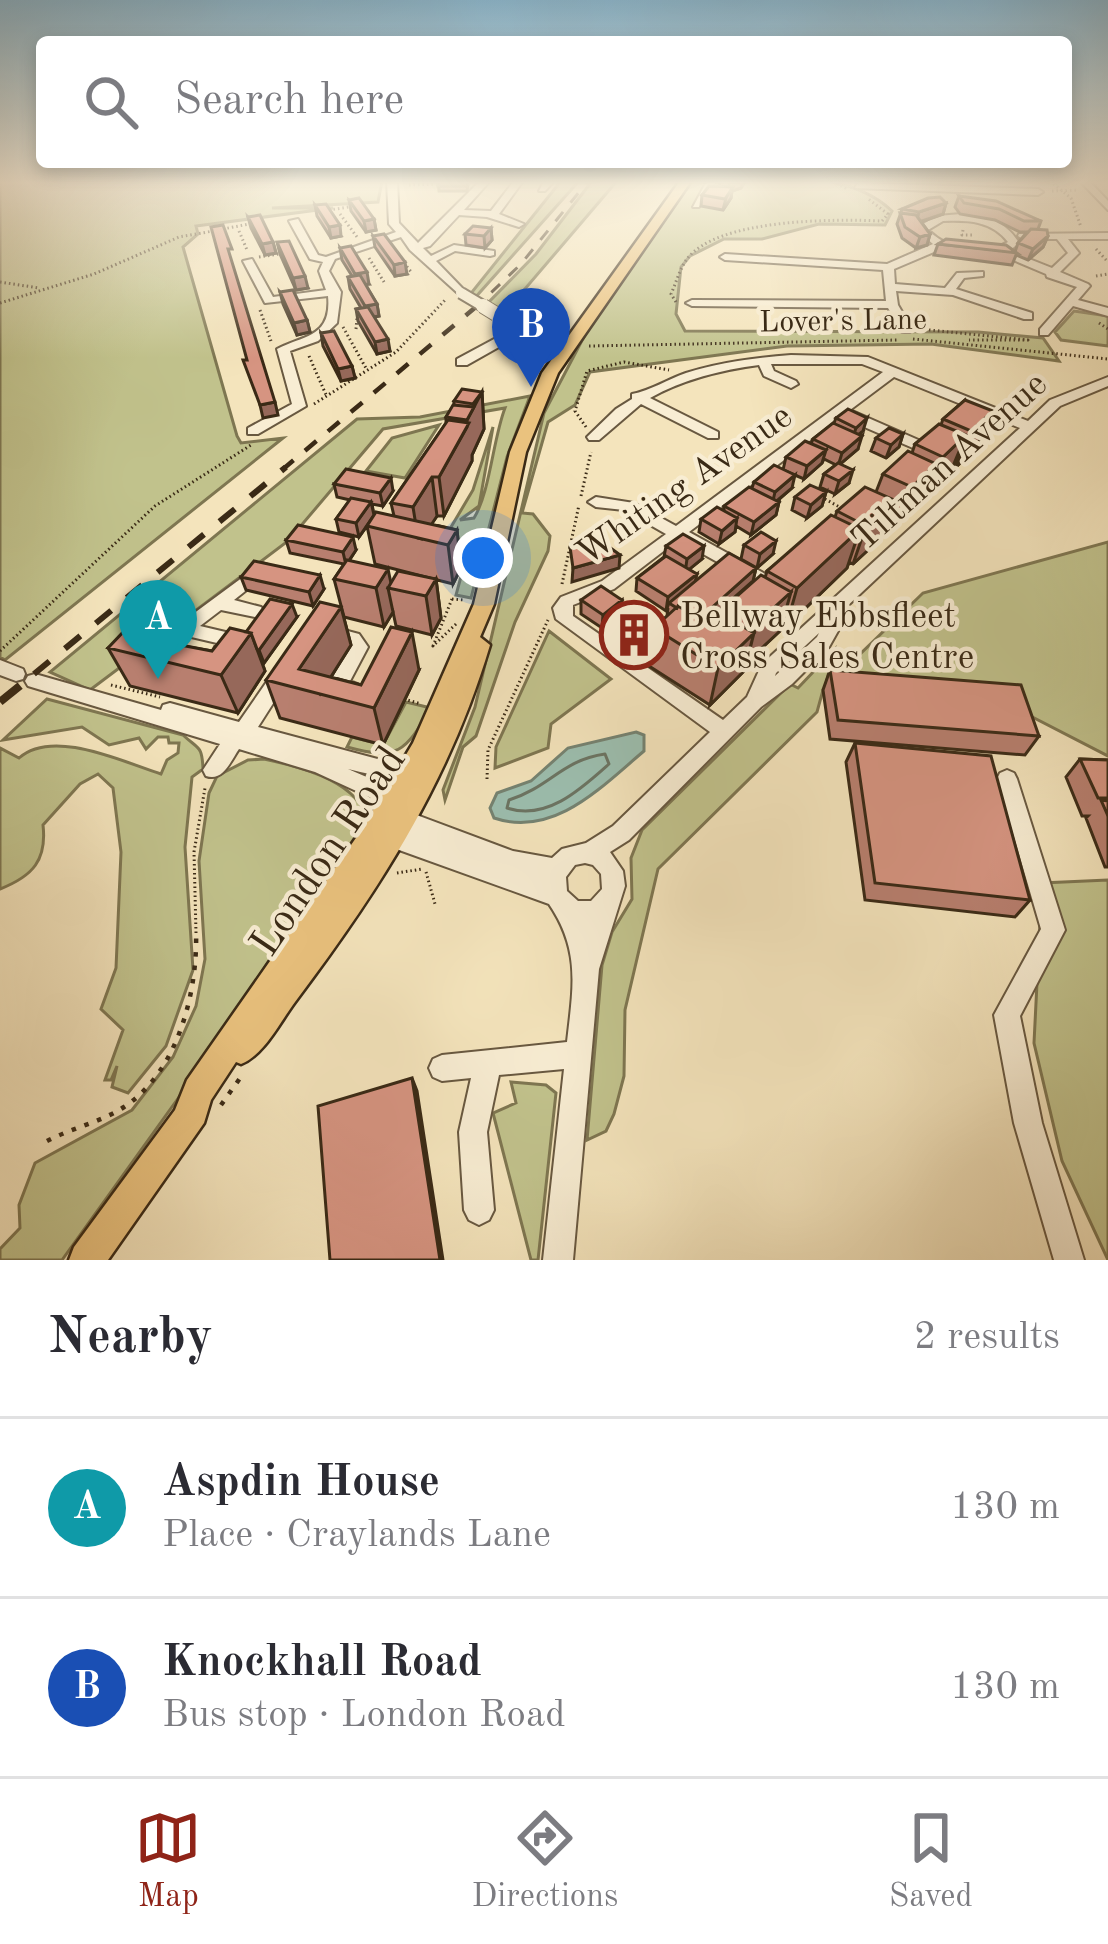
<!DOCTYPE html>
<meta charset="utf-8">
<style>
body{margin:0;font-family:"Old Standard TT",serif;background:#f2f2f3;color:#2b2b33}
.you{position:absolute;left:483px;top:558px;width:42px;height:42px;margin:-30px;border:9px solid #fff;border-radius:50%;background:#1a73e8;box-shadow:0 0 0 18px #1a73e833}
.badge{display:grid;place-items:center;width:78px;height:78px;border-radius:50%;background:#8f2418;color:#fff;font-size:39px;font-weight:700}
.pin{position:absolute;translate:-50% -99px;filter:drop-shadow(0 3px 6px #0008)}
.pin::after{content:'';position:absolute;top:63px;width:42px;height:36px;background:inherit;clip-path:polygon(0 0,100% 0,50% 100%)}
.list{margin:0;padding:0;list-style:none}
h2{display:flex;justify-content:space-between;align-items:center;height:156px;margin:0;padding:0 48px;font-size:51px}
h2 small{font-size:39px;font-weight:400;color:#7c7c81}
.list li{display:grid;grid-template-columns:78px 1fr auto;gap:36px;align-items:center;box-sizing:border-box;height:180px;padding:0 48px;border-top:3px solid #e1e1e2}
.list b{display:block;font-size:45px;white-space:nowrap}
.list p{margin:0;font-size:39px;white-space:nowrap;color:#7c7c81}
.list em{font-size:39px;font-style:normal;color:#7c7c81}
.icon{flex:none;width:66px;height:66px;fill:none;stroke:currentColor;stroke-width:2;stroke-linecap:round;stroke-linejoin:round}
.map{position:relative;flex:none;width:1108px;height:1260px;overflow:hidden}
.search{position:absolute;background:#fff;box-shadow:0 6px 18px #0003;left:36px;right:36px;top:36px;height:132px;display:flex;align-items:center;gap:30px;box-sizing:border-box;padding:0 42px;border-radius:12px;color:#7c7c81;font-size:45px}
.sheet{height:516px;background:#fff}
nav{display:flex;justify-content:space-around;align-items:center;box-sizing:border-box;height:168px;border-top:3px solid #e1e1e2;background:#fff;font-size:33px;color:#7c7c81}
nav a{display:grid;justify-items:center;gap:6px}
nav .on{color:#8f2418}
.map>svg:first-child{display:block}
.green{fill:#c1c28c;stroke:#7e7651;stroke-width:3}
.water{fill:#9cbfb0;stroke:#758372;stroke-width:3}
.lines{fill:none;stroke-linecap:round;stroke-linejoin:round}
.shore{stroke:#6b7463;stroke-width:3}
.minor-casing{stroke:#685840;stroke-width:4}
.major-casing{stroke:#3a2a16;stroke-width:5}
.path-far1{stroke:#3a2a16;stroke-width:3;stroke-dasharray:1.5 3;stroke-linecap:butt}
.path{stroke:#3a2a16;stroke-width:4.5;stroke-dasharray:4.5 9;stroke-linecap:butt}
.minor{fill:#f8edd3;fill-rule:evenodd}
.major{fill:#eac27e;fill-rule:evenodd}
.rail-far3{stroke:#3a2a16;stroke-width:3;stroke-dasharray:12 12;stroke-linecap:butt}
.rail-far2{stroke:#3a2a16;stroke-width:4.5;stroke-dasharray:15 15;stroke-linecap:butt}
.rail-far1{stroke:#3a2a16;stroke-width:6;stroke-dasharray:20 20;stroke-linecap:butt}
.rail{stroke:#3a2a16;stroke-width:8;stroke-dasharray:26 26;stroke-linecap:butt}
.minor-bridge-far1-casing{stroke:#685840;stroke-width:14;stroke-linecap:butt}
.minor-bridge-casing{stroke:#685840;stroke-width:16;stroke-linecap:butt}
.minor-bridge-far1{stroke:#f8edd3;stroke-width:10}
.minor-bridge{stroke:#f8edd3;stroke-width:14}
.wall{fill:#b87f6f;stroke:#3a2a16;stroke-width:3}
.shaded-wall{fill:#96685a;stroke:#3a2a16;stroke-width:3}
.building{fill:#d69481;stroke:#3a2a16;stroke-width:3}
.labels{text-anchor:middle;stroke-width:9;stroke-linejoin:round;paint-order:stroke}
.far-street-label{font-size:30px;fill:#3a2a16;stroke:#f8edd3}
.street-label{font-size:36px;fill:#3a2a16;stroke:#f8edd3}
.poi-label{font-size:36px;fill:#3a2a16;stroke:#f8edd3;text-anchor:start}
.near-street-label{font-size:42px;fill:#3a2a16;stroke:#f8edd3}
</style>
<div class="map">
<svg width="1108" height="1260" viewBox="0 0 1108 1260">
<rect width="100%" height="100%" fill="#f4e4bc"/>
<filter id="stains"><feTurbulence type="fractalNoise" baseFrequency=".00167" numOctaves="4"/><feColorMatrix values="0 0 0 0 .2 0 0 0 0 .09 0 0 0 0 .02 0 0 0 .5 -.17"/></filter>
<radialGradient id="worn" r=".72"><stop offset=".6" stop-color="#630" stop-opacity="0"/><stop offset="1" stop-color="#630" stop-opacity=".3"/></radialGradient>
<path class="green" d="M0,181H382L378,202L272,208H333L196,226L198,234L183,247L237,436L241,443L283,438L5,660L0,657Z
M561,181H579L473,300L468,297Z
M592,181H617L501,317L484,307L536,254Z
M692,181C755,181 844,164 892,211L885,225L819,224L762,239H724L690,256L681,267L676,314L685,331L978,332L1043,338L1059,361L931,344L787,346L590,372L575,405L548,422L522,513L533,514L550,536L548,551L515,622L476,736L463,747L445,800L443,790L475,707L544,413L588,329Z
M1074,311L1108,316V346L1061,340L1055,332Z
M530,396L507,457L471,598L456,595L466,558L438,549L473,490L493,427L479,506L460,520L474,518C490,492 493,439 505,408L383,429L288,541L90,690L50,672L357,419L420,417Z
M439,425L405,478L366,471L392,438Z
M1108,542V756L1009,705L823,690L817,712L658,869L625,1010L624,1076L614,1114L606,1131L587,1140L602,965L612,932L632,899L631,858L642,830L790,684L798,688L834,650L825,688L923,593Z
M549,631L611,679L551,724L548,748L495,768L496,747Z
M47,699L183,735C199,750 202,745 203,769L192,777L185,847L193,970L166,1046L128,1093L112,1087L117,1066L111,1080H105L123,1030L101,1009L116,968L121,852L113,788L98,774L80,784L43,825C47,860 33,876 0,889V748L19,758C53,728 123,762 161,774L167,760L178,753L179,743H169L168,737H158L146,749L139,738L109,745L82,727L3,740Z
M406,702L431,708C405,752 398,761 347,747L352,737L383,745Z
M264,759C297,766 351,779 365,813L354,841L312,894L197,1072L62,1260H0V1249L20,1228L19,1205L35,1163L132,1110L173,1057L196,1006L205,959L199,861L209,793L217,776L248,760Z
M1108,880V1260L1062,1161L1034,1043L1042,883Z
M511,1082L546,1085L556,1093L538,1260H531L493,1113L516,1103Z"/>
<path class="water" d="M636,732L644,735V751C601,787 554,838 494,818L490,808L497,793L531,781L568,748Z"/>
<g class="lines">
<path class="shore" d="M605,754L609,764C581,789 547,821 507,808L509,800C550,787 562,760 605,754Z"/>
<g class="minor-casing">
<path id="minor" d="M387,181H397L399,223L418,243L480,181H490L464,210L491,211L514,181H523L499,214L524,224L519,227L487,217L459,215L430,246L423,248L431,256L454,245L494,251V255L490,256L455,251L436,261L465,291L467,293L461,296L410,250L401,237L335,259L329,271L341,292L337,323L318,341L290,351L306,406L258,434H248V428L292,404L277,349C304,335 332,337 328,296L265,303L243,261L252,259L273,297L326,290L319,271L323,262L310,259L289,221L298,219L318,255L326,257L396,232L389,224Z
M544,181H554L545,191H539Z
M707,181H716L699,207H693Z
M1080,181H1089L1108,201V210Z
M858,183L1038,189L1043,192L1038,195L855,188Z
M961,214C986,216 1006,221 1019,243L1009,251L1052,268L1068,253L1057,239H1023L1018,236L1019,234L1108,233V239H1068L1079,253L1060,272L1088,284L1090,286L1078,300L1108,308V316L1073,306L1048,335H1040V329L1077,287L1047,277L1046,274L999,254L966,256L941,249L894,269L895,284L945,288L957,273L983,272V276L964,278L956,289L1032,313V319H1024L953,295L896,291L898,305L912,329L910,332H902L888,308L692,306L686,303L692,300L886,301L883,270L725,260L720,257L725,254L887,264L933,244L918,231V227L937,216ZM943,221C969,220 992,221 1008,242C981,257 950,251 928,230Z
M496,310L543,336L572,346L566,350L535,342L522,334L467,365H457V359L513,329L492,317V311Z
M791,355L868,357L1028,421L1050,400L1108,377V386L1060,406L843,610L847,615L829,647L792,684L761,707L629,840L610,852L623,871L625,886L599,969L573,1260H543L564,1069L499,1075L487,1132L494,1210L489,1220L479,1225L469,1220L464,1210L459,1132L471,1078L442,1081L433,1077L429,1068L433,1059L442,1055L567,1042C573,988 581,951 549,904L377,842L374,835L381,827L383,817L406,811L513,851L552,858L562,849L586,843L613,826L710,732L556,619L553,608L561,597L602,581L666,534L624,510L596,507L588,502L596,497L634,503L676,526L883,372L862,364H771L774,371L796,381L798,384L791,388L764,376L759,365C721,370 684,379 650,398L718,432V438H708L641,404L599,440H589L587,437L616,409L632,399V394C650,391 668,379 686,373C721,362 755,358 791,355ZM894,377L1020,428L762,664L747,697L723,720L573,616V605L614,589L678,540L755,583H767L769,579L767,575L689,532L841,417L913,448H923V442L850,410ZM819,633L817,637L775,676L776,673ZM585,863L593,865L601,874L602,889L591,901H578L567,891L566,877L575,865Z
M262,563L268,565L270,569L268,573L234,600L261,607L264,611L261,615L255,617L221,610L200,626L234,634L237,639L228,658H214L212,653L217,643L187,636L167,652H155L152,647L155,642Z
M325,625L359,634L368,647L350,681L360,685L363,690L360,695C350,699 335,694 329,684L349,648L347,644L319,637L316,632L319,627Z
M0,660L23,669L25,674L23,679L16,681L0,675Z
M284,665L291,667L293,672L258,727L385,761L410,759L417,762L420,768L417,774C392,781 373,775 348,769L399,791L402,798L399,805L391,807L315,772L239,749C230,762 223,782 206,776L203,770L220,744L28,686L25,681L28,676L35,674L161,710L163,705L170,703L239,722L277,667Z
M1007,770L1014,773L1017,779L1065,930L1020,1016L1042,1123L1084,1260H1054L1014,1123L994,1015L1041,929L997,779L1000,773Z"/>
</g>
<g class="major-casing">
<path id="major" d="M680,181H691L558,373L526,452L494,604L480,637L490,645C449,782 380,889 295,1002C280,1022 264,1055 241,1064L236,1062L211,1100L204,1123L108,1260H69L74,1247L175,1110L187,1080L358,835L413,743L474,604L510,452L542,373Z"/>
</g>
<path class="path-far1" d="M833,181L847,189
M1050,181L1071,198L1081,227
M409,185L442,184
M1052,191L1078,190
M329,210L349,207
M340,214L357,237
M223,229L249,224
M963,230L962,235H973
M239,231L247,250
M1096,249L1108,262
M259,257L279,254
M369,258L384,282
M404,263L412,273
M1096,276L1108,274
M0,282L39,288
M676,302L671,294C676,283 680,268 687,259C718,218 835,219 882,221L888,214L867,198
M0,303L94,274L179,237L213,231
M260,310L271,341
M1099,323L1108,329
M343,327L367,370
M356,329L357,318
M920,329L1028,340H969
M913,339L1108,359
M589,346L897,340
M309,356L327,397
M314,404L396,352L446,299
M586,427L575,411L587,371L624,362L669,370
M581,496L591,452
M825,499L843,509
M562,584L579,505
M452,599L433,646L456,624
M452,599L464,600
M0,651L155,506L251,445
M111,685L160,697
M404,699L421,704
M487,779L488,750L548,620
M426,872L435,904
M397,873L422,869
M196,933L194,852L205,788"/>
<path class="path" d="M221,1105L243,1074
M47,1141C72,1128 101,1122 124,1107C179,1071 198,990 196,930"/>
<use href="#minor" class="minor"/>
<use href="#major" class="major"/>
<path class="rail-far3" d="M474,309L521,264L588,181"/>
<path class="rail-far2" d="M282,470L477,306"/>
<path class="rail-far1" d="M34,674L286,467"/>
<path class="rail" d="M0,702L38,671"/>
<g class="minor-bridge-far1-casing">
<path id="minor-bridge-far1" d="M461,293L488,309"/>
</g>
<g class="minor-bridge-casing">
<path id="minor-bridge" d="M483,306L496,314"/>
</g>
<use href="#minor-bridge-far1" class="minor-bridge-far1"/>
<use href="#minor-bridge" class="minor-bridge"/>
</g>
<path class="wall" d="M438,181L468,185L467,191H439Z
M720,181H745L741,188L732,191L731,198L723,210L701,206L702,195L719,186Z
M959,196L1041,221L1038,229L1048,236L1043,247L1028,260L1016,255L1012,265L934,255L938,244L1015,252L1018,243L1027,232H1020L995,220L960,214L955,207Z
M349,200L374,219L376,230L366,232L351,211Z
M946,203L943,214L921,222L930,234L927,245L916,248L902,238L897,224L902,209Z
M315,205L341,236L331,238L317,216Z
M248,217L273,242L276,253L265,255L251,228Z
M491,228L492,240L485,248L466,245L465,234Z
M373,236L407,274L395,276L375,247Z
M277,242L308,288L296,290L280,254Z
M340,248L369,284H365L377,304L379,316L374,317L390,351L377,354L358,321L356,309L361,308L350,289L348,277L352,276L342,260Z
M280,292L307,320L310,332L297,335L283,304Z
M321,333L352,366L355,378L341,381L323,346Z
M482,392L484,429L472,455V461L444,516H437L431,524L457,530L461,568L453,584L375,564L367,526L359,537L339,532L336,519L350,500L337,497L334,484L393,491L383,506L372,504L374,515L394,516L391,503L446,423V417L454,405V401Z
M965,400L976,448L955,468L953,467L950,473L928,495L925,493L921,502L897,525L887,520L880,539L853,564L849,562L847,568L786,627L782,624L780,631L746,662L744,671L710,705L649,666L653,635L635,650L614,636L615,622L655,627L667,616L668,608L666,611L636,591L637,578L664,557L666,546L702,559L689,569L695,581L756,568L753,581L718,612L724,615L726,606L765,578L767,571L835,517L837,511L876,492L883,474L912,453L915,444L941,425L943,419Z
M836,418L863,431L859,435L858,449L840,464L849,483L835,494L820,487L824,474L836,465L824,459L822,463L804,479L783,470L786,457L811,444L813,439L834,423Z
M903,434L899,447L886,458L871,451L876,438Z
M754,482L792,488L777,501L779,502L776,515L751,535L736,526L735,532L719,544L699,532L701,519L724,511V506L752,488Z
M826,492L822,506L807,518L792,510L795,497Z
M286,540L356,550L349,561L391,584L436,579L441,618L432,635L396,626L393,612L384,627L344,617L334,579L344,564L290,553Z
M744,545L773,554L757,568L741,559Z
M241,577L324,589L313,606L246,590Z
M581,600H622L621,613L602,628L581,614Z
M341,607L351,645L331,677L361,685L419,670L383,745L280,718L266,680Z
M167,611L183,646L212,651L246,632L297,617L264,663L262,662L265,671L238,713L130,686L108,648Z
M830,670L1039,736L1025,755L830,739L823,690Z
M855,743L1030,900L1015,917L865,900L846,762Z
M1080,759L1108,760V867H1105L1086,818L1088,816H1082L1066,777Z"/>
<path class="shaded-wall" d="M745,181L741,188L732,191L731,198L723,210L730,182Z
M946,203L943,214L916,223L919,212Z
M374,219L376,230L366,232L364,221Z
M340,225L341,236L331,238L329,227Z
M491,228L492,240L485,248L484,236Z
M930,234L927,245L916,248L920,237Z
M1048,236L1043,247L1028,260L1033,249Z
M273,242L276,253L265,255L262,244Z
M405,262L407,274L395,276L394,265Z
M367,272L369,284L357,286L355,274Z
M305,276L308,288L296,290L293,278Z
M377,304L379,316L367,318L365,306Z
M307,320L310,332L297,335L294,323Z
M388,339L390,351L377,354L375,342Z
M352,366L355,378L341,381L338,369Z
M482,392L484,429L472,455V461L444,516L439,477L467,427V420Z
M275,402L278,415L263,418L260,405Z
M993,411L976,448L955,468L971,431Z
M867,418L863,431L852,440L856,428Z
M903,434L899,447L886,458L891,445Z
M966,435L950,473L928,495L943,457Z
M862,436L858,449L838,466L842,453Z
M826,450L822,463L804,479L807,466Z
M936,464L921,502L897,525L912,487Z
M853,470L849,483L835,494L839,481Z
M795,475L792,488L772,505L775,492Z
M432,477L437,516L422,539L418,538L413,507Z
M391,478L393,491L383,506L380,493Z
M826,492L822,506L807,518L811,505Z
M894,500L880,539L853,564L866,526Z
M371,502L374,515L359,537L356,523Z
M779,502L776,515L751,535L754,522Z
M737,518L735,532L719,544L722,531Z
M860,529L847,568L786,627L797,588Z
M457,530L461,568L453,584L448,545Z
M353,537L356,550L346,565L343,552Z
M776,541L773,554L757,568L760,554Z
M704,546L702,559L685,573L687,559Z
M620,555L619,568L572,582L573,568Z
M756,568L753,581L694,633L697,620Z
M388,569L392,588H388L393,612L384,627L376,588Z
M697,574L694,587L669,603L666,611L668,597Z
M320,575L324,589L313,606L309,592Z
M436,579L441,618L432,635L426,596Z
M791,592L780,631L747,662L756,624Z
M622,600L621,613L602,628L603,615Z
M292,604L297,617L264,663L259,650Z
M341,607L351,645L320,694L299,669Z
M167,611L185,650L145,635Z
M656,621L653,635L635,650L636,637Z
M412,632L419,670L383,745L374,708Z
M251,633L265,671L238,713L221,675Z
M754,633L744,671L710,705L718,668Z
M412,1078L417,1091L443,1260H440Z"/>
<path class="building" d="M438,181H468L467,186H438Z
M709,186L733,187L725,199L702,195Z
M959,196L996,201L1041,221H1024L999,209L964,203Z
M940,197L946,203L919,212L902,209L928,198Z
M359,198L374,219L364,221L349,200Z
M326,204L340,225L329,227L315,205Z
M900,213L916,215L930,234L920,237L905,227Z
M260,215L273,242L262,244L248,217Z
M223,225L232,249H228L275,402L260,405L243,360H247L211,227Z
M473,226L491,228L484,236L465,234Z
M1031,229L1047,230L1048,236L1033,249L1018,243Z
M384,234L405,262L394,265L373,236Z
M946,239L1006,245L1017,253L938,244Z
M289,241L305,276L293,278L277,242Z
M351,246L367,272L355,274L340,248Z
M360,275L377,304L365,306L348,277Z
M293,290L307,320L294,323L280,292Z
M368,307L388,339L375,342L356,309Z
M334,331L352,366L338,369L321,333Z
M462,389L482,392L473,404L454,401Z
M965,400L993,411L971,431L943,419Z
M453,405L474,407L467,420L446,417Z
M848,409L867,418L856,428L836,418Z
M448,420L469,423L439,477H432L413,507L391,503Z
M833,423L862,436L842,453L813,439Z
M939,424L966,435L943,457L915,444Z
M889,428L903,434L891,445L876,438Z
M805,441L826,450L807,466L786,457Z
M908,451L936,464L912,487L883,474Z
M838,463L853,470L839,481L824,474Z
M774,465L795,475L775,492L754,482Z
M346,469L391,478L380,493L334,484Z
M810,485L826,492L811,505L795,497Z
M749,487L779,502L754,522L724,506Z
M865,487L894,500L866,526L837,511Z
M351,498L371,502L356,523L336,519Z
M717,507L737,518L722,531L701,519Z
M376,512L457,530L448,545L367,526Z
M831,515L860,529L797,588L767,571Z
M298,525L353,537L343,552L286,540Z
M761,532L776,541L760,554L744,545Z
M683,534L704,546L687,559L666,546Z
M601,541L620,555L573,568L570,547Z
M729,553L756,568L699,619L678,606L677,608L669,603Z
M666,556L697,574L668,597L637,578Z
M347,560L388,569L376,588L334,579Z
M254,561L320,575L309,592L241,577Z
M398,571L436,579L426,596L388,588Z
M761,575L791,592L756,624L726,606Z
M601,586L622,600L603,615L581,600Z
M270,599L292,604L259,650L257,649L251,633L246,632Z
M320,602L341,607L299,669L361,685L391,627L412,632L374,708L266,680Z
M678,606L705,622L717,612L754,633L718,668L654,628Z
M147,607L167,611L145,635L170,643L212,651L230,628L251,633L221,675L108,648Z
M634,607L656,621L636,637L615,622Z
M830,670L1021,685L1039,736L838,720Z
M855,743L991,756L1030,900L875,883Z
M1080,759L1108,760V798H1098Z
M1101,800L1108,801V816Z
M412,1078L440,1260H330L318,1106Z"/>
<linearGradient id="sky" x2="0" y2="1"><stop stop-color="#89b8d2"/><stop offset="0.51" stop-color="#faf3e1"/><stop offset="1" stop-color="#faf3e1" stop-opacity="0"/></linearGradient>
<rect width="1108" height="358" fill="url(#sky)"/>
<defs>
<g id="building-ring" transform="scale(3.45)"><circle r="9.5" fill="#f8edd3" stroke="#8f2418" stroke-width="1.5"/><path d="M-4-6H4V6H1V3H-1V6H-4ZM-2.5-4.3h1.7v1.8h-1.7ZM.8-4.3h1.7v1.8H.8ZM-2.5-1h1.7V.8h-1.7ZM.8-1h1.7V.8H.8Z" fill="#8f2418"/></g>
</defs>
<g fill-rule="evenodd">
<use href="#building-ring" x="634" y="635"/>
</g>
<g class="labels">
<g class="far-street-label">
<text transform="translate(843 320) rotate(-1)" y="10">Lover's Lane</text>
</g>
<g class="street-label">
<text transform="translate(948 460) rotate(-42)" y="13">Tiltman Avenue</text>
<text transform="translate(683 483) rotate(-35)" y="13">Whiting Avenue</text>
</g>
<g class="poi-label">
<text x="680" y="627">Bellway Ebbsfleet<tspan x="680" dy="41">Cross Sales Centre</tspan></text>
</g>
<g class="near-street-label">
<text transform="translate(326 850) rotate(-56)" y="15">London Road</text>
</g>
</g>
<rect width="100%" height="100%" filter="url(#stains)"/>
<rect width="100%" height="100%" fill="url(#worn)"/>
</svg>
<div class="you"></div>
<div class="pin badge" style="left:158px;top:679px;background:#0f9aa8">A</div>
<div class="pin badge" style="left:531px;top:387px;background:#1a4fb4">B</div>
<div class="search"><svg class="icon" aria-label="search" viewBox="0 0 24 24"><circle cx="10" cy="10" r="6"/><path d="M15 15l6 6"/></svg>Search here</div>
</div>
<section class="sheet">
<h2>Nearby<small>2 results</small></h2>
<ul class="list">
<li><span class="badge" style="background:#0f9aa8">A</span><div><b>Aspdin House</b><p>Place · Craylands Lane</p></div><em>130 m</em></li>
<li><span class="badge" style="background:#1a4fb4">B</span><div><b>Knockhall Road</b><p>Bus stop · London Road</p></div><em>130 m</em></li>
</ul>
</section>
<nav>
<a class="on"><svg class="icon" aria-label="map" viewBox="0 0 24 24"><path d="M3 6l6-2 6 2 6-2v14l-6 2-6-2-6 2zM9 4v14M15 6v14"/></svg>Map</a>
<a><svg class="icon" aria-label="directions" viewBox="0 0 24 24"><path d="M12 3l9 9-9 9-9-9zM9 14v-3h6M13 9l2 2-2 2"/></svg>Directions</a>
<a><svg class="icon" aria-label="saved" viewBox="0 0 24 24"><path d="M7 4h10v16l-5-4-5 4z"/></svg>Saved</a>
</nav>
